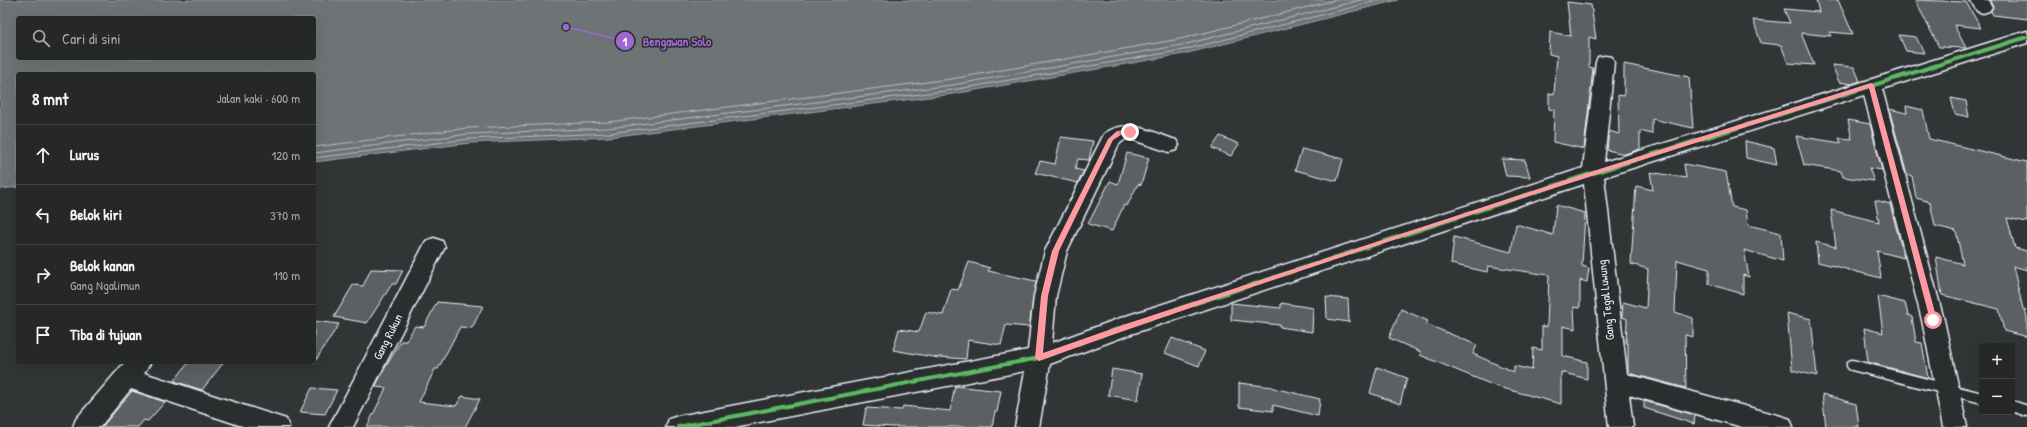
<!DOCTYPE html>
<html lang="id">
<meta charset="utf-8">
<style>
body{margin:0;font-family:"Patrick Hand",sans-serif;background:#323434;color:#f1f3f6}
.controls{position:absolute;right:12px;bottom:12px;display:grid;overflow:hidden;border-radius:4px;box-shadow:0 4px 16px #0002}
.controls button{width:36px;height:36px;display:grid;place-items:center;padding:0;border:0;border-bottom:1px solid #424445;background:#262828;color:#f1f3f6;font:20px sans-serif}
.stop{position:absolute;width:12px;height:12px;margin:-9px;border:3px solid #ff9aa2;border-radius:50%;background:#fff}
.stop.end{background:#ff9aa2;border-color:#fff;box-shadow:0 1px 4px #0008}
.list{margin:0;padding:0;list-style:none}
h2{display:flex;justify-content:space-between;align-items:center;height:52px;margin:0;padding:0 16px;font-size:17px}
h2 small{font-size:13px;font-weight:400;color:#a4a6a8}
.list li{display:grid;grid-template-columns:26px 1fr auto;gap:12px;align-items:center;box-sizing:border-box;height:60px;padding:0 16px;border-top:1px solid #424445}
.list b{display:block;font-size:15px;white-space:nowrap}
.list p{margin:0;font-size:13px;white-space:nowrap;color:#a4a6a8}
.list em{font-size:13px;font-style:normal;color:#a4a6a8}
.icon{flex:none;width:22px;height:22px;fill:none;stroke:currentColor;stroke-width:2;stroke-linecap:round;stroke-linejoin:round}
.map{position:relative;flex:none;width:2027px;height:427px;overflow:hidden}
.search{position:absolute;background:#262828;box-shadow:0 4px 16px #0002;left:16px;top:16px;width:300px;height:44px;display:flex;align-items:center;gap:10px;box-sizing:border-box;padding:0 14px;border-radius:4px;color:#a4a6a8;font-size:15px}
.panel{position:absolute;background:#262828;box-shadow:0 4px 16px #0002;left:16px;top:72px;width:300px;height:292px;border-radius:4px}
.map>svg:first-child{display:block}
.water{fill:#6e7376;stroke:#9fa5aa;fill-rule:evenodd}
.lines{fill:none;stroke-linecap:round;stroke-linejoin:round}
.shore{stroke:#b7bfc4;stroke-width:1}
.building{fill:#5c6063;stroke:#e8f1f8}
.lane-casing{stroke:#e8f1f8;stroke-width:13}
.street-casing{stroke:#e8f1f8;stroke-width:3}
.lane{stroke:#2a2d2e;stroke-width:10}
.street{fill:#2a2d2e;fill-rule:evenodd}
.cycleway-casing{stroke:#2a2d2e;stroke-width:6}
.cycleway{stroke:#5cba63;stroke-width:4}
.route{fill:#ff9aa2}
.labels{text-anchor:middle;stroke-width:3;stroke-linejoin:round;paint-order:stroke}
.street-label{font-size:12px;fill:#e8f1f8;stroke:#2a2d2e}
.leader{fill:none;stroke:#9c67d0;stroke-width:1.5}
.callout-dot{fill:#9c67d0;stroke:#2a2d2e;stroke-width:1.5}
.mark-label{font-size:12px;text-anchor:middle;font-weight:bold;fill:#fff}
.callout-label{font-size:13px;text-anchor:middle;font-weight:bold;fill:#9c67d0;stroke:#2a2d2e;stroke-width:3;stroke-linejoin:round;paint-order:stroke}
</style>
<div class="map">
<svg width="2027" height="427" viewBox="0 0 2027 427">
<rect width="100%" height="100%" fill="#323536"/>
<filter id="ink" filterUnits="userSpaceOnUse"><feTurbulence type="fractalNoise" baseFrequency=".025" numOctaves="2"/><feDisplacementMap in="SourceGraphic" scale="8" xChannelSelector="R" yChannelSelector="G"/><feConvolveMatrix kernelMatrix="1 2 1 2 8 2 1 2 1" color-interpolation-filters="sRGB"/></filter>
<g filter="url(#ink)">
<path class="water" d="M0,0H1398L1184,54L953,94L609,137L470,143L314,162V74H18V187L0,189ZM18,18H314V58H18Z"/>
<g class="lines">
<path class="shore" d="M314,147L468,128L608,122L951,79L1180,39L1336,0
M314,153L469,134L608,128L952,85L1182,45L1361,0
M314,158L469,139L609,133L952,90L1183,50L1381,0"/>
</g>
<path class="building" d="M1816,0H1838L1853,34L1829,32L1831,36L1801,33L1814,65L1788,63L1781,45L1761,43L1753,20L1790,23L1784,9L1819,12Z
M1915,0L1966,2L1981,28L1954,25L1966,48L1939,47Z
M1990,0H2027V19L1993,15L1991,11L1993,6Z
M1567,2L1591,5L1596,39L1589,37V67L1593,68L1584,149L1553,142L1554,110L1549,109V93L1554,94L1557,56L1549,54L1550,32L1571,36Z
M1899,35L1916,37L1924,53L1906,51Z
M1624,64L1689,77L1693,128L1652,119V134L1640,131V149L1625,154L1607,150L1609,131L1619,134L1618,95L1624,96Z
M1832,65L1854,67L1860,81L1852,84L1839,82Z
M1951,98L1966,101L1969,117L1955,114Z
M1906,106L1923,110L1929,139L2027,162V222L2007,218L2015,248L2027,251V270L2013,266L2023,309L2025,310L2027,317V337L2004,331L1999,309L1942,295L1936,257L1963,264L1956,231L1935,226L1930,202L1916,198L1912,176L1907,175L1889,109L1907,113Z
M1848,120L1870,124L1882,170L1869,168L1874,181L1843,177L1841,171L1804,165L1796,136L1841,143L1839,138L1852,139Z
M1220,136L1239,144L1231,156L1212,148Z
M1061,137L1093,141L1089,160L1078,159L1075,169L1084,171L1078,183L1035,173L1040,161L1055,164Z
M1745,141L1774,148L1777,165L1746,158Z
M1302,149L1343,159L1337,181L1295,170Z
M1127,153L1149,158L1141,185L1138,184L1127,206L1124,205L1112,231L1088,224L1110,181L1118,184Z
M1502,159L1525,160L1530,177L1506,176Z
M1684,164L1726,172L1732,207L1746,210L1748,225L1781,233L1783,261L1744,250L1749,277L1743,275V294L1709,284V269L1677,260L1675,312L1693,318V337L1685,335L1686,388L1628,373V344L1626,343L1627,319L1622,317L1623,302L1646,308L1648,269L1631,264L1636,186L1653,190L1650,172L1686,178Z
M1875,200L1890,204L1904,258L1877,251L1881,278L1818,262L1816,242L1836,247L1831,210L1879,222Z
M1556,205L1585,213L1582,266L1589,268L1587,282L1580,280V308L1574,307L1575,329L1563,326V356L1587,362V379L1561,372V404L1495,386L1420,355L1421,352L1389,338L1401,309L1428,321L1426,324L1477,345L1473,354L1514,372V366L1532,370L1533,348L1542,350V326L1547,327L1549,275L1488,266L1487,272L1451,264L1454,237L1511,252L1516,224L1553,235Z
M969,262L990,268L988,271L1036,281L1029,327L1006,325L1001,345L968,340L966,359L939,357V358L893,350L899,329L919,332L926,312L943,315L951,289L958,290Z
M371,269L403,270L396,284H392L367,323L334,317L353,285L363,286Z
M1878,296L1905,303L1908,315L1912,317L1916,342L1922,343L1928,378L1868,362L1864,328L1883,333Z
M1326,297L1348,299L1349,322L1327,319Z
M437,302L483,306L472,328L460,327L438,369H435L419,402L456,406L462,396L480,399L465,427H367L386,388L375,387L385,368L401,341H406L415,326L424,327Z
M1231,303L1281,308V303L1313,308L1312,332L1280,327V325L1231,320Z
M1787,313L1811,319L1817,376L1792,370Z
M314,321L339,324L314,363Z
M1172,338L1205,351L1199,366L1165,353Z
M189,362H224L202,390L174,381Z
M1377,367L1407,378L1400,404L1370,393Z
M1112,369L1142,374L1138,400L1108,395Z
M1239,383L1273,387V388L1320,399L1318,416L1273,405V411L1239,407Z
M955,386L1001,391L997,412H995L992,427H893L863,425L866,408L902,410L903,406L950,411Z
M312,388L337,390L325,414L300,412Z
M132,391L165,402L148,421L144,420L138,427H102Z
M1822,394L1856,404L1859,427H1826Z
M1644,401L1695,415L1694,424L1644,408Z"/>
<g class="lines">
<g class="lane-casing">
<path id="lane" d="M1852,365L1982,398
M2012,406L2027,411"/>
</g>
<g class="street-casing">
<path id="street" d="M1970,0H1988L1992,7L1989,11L1983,13L1977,11Z
M2027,31V43L1882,89L1944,320L1967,427H1943L1922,320L1864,95L1604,177L1627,374L1781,416L1790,419L1793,427H1742L1629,395L1633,427H1609L1584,184L1131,334L1050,364L1039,427H1015L1025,371L734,427H666L669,419L678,416L1028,350L1034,296L1045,251L1104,134C1127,117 1152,132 1176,140L1179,145L1176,150L1169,152L1130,139L1124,140L1119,144L1067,251L1056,296L1052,343L1126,316L1583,168L1596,62L1598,57L1605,56L1612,57L1614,62L1604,162Z
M434,238L442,241L445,247L353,427H329L426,241Z
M125,362H151L144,373L286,419L289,427H245L131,389L100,427H73L76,419Z"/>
</g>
<use href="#lane" class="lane"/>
<use href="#street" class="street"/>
<g class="cycleway-casing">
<path id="cycleway" d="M678,427L1039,358L1126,326L1587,175L2027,37"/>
</g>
<use href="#cycleway" class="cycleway"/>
</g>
</g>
<path class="route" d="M1871,83L1874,85L1937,320L1933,323L1930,320L1869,88C1591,176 1313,263 1039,361L1035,358L1041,296L1052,251L1108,139L1117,131L1130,129L1134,132L1130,134L1121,135L1113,140L1059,251L1048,296L1043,353L1126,324L1584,174Z"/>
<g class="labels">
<g class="street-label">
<text transform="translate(1606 300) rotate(-96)" y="4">Gang Tegal Luwung</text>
<text transform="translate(388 337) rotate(-63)" y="4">Gang Rukun</text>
</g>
</g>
<path class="leader" d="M566 27L625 41"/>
<g class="callout-dot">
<circle cx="566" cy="27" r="4"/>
<circle cx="625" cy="41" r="10"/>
</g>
<g class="mark-label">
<text x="625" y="46">1</text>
</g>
<g class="callout-label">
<text x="677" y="46">Bengawan Solo</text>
</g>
</svg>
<div class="controls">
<button>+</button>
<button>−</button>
</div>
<div class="stop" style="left:1933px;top:320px"></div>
<div class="stop end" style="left:1130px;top:132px"></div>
<div class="search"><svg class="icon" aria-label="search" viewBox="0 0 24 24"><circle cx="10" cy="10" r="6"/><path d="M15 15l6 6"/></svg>Cari di sini</div>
<section class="panel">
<h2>8 mnt<small>Jalan kaki · 600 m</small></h2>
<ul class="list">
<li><svg class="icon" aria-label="ahead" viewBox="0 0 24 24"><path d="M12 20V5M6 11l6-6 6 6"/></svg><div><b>Lurus</b></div><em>120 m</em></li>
<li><svg class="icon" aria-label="left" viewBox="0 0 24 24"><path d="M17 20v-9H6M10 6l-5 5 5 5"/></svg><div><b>Belok kiri</b></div><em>370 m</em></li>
<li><svg class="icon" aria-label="right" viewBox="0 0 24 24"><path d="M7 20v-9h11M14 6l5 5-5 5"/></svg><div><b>Belok kanan</b><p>Gang Ngalimun</p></div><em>110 m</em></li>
<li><svg class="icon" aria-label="arrive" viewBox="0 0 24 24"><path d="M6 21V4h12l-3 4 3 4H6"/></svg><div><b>Tiba di tujuan</b></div></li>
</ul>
</section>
</div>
